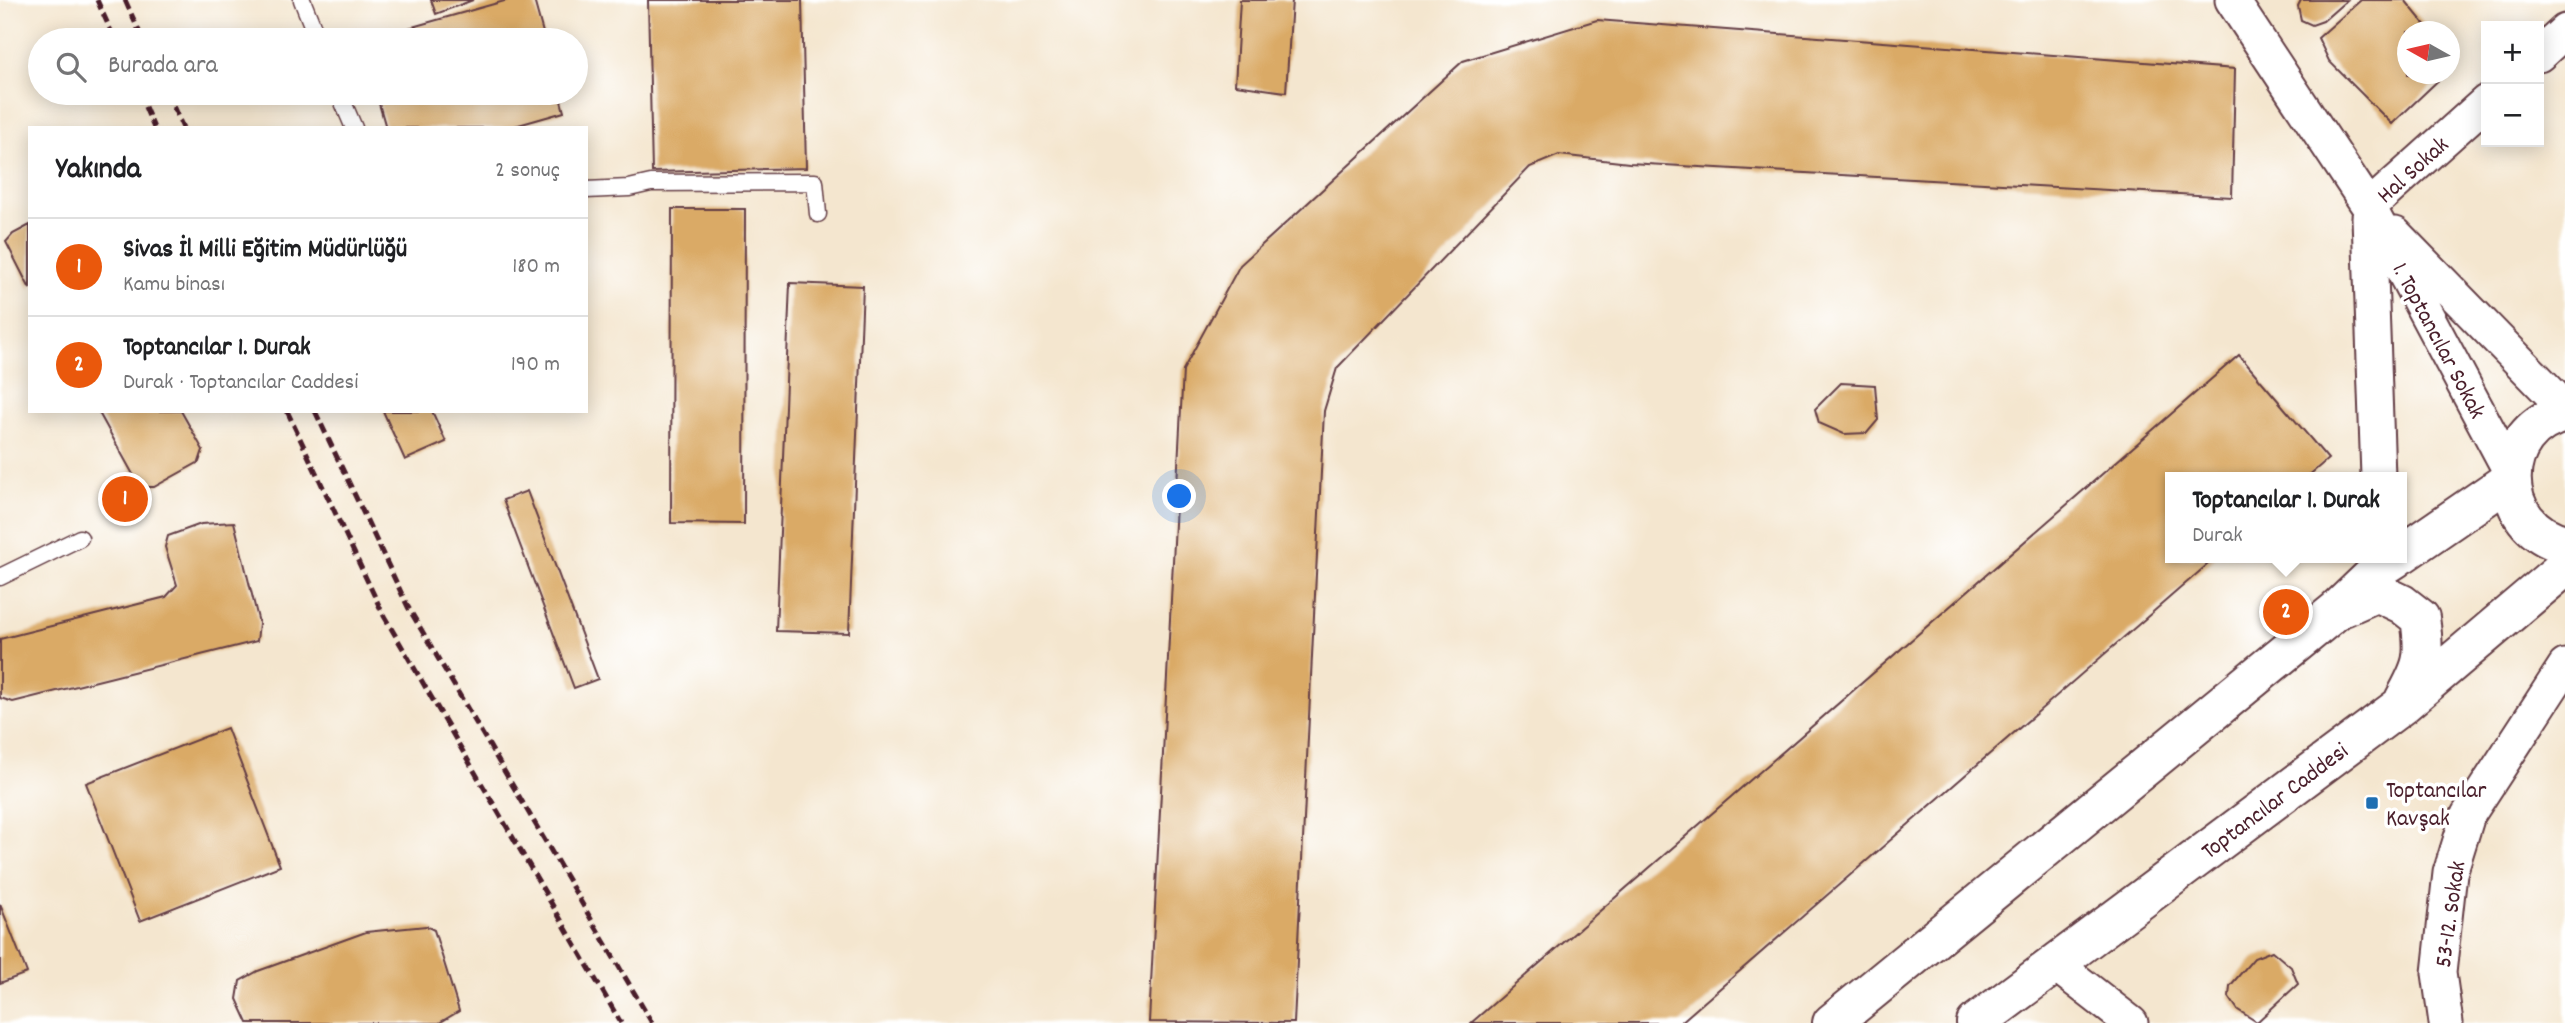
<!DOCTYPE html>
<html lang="tr">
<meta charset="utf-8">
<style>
body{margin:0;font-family:Dekko,sans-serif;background:#f2f2f2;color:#202124}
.controls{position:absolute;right:21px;top:21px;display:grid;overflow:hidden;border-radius:0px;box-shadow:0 4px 18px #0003}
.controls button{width:63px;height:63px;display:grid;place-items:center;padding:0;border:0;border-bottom:2px solid #e0e0e0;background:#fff;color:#202124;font:35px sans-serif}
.compass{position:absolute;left:2397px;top:21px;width:63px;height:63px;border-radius:50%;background:#fff;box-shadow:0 4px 18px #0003;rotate:278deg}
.you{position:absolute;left:1180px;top:497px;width:24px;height:24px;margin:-18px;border:5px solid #fff;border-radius:50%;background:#1a73e8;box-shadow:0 0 0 10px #1a73e833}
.badge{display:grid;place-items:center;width:46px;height:46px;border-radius:50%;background:#ea580c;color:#fff;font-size:23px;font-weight:700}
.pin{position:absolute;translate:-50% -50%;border:4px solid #fff;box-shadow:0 2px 7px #0006}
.popup{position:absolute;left:2165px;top:472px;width:242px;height:91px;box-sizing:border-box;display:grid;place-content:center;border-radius:0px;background:#fff;filter:drop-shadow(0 2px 5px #0005);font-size:23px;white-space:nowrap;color:#757577}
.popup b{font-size:26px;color:#202124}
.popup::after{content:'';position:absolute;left:50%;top:100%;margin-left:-14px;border:14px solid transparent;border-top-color:#fff}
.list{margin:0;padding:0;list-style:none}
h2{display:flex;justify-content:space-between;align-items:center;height:91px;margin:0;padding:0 28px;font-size:30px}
h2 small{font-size:23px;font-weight:400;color:#757577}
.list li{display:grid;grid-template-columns:46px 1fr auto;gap:21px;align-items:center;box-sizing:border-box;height:98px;padding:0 28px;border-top:2px solid #e0e0e0}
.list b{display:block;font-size:26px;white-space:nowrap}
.list p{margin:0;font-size:23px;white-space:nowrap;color:#757577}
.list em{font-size:23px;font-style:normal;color:#757577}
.icon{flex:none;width:38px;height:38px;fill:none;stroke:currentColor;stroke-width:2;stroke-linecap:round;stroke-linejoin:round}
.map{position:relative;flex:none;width:2565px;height:1023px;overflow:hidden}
.search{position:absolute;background:#fff;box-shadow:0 4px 18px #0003;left:28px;top:28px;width:560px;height:77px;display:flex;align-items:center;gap:18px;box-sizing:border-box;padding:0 24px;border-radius:38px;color:#757577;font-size:26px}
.panel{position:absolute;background:#fff;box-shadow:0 4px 18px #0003;left:28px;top:126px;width:560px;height:287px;border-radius:0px}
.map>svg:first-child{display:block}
.building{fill:#daaa66}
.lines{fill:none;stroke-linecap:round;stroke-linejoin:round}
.service-casing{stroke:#643d44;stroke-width:19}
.minor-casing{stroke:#643d44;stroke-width:37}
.tertiary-casing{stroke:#643d44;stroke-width:42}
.service{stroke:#fff;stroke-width:16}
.minor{stroke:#fff;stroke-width:33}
.tertiary{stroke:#fff;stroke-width:38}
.rail{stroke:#4a1f2b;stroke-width:5;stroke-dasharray:10 5;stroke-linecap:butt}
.poi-dot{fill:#1f6fb2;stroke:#fff;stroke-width:2.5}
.labels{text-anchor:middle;stroke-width:7;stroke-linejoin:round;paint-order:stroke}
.street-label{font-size:24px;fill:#4a1f2b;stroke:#fff}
.poi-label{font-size:24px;fill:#4a1f2b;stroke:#fff;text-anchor:start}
</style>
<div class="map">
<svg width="2565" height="1023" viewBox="0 0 2565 1023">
<rect width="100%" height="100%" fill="#fff"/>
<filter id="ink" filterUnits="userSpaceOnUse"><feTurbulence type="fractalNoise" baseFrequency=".0143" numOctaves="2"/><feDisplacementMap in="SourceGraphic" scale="14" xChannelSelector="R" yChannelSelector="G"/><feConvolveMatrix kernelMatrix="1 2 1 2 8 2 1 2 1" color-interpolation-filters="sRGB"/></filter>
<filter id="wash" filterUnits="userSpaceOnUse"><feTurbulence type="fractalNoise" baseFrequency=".00686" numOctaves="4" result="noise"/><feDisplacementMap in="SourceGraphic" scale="28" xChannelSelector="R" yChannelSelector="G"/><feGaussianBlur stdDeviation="1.57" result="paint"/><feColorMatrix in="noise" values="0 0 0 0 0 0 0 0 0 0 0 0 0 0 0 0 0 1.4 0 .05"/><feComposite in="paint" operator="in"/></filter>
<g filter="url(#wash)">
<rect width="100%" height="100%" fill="#f4e6cf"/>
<g id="blocks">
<path class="building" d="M431,0H473L436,14Z
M508,0H534L545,40H366Z
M648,0H802L806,168L652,172Z
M1240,0H1292L1286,92L1235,85Z
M2301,0H2347L2323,21L2312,25L2301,20L2298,6Z
M2361,0H2405L2431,32H2408V74H2445L2392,124L2329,61L2318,38Z
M1597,20L2235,69L2232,197L1629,163L1559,155L1530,167L1337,368L1324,411L1294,1023L1149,1022L1183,370L1240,265L1463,61Z
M376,93H559L564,112L508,128H386Z
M672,209H745L744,524L671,523Z
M30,225V289L6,242L13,234Z
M790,283L863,286L849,633L776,631Z
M2239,355L2328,459L2307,477H2170V558H2215L1680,1023H1471Z
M1841,383L1875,385L1878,420L1867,433L1844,434L1819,423L1815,409Z
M98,411H181L203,450L199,462L154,487H140Z
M383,411H432L446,442L405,460Z
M527,491L598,679L574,688L503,500Z
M234,522L259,623L257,641L13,702L0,698V639L166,597L177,585L165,547L168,536L201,524Z
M227,728L280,866L140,921L86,783Z
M0,904L27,973L0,983Z
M426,926L434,930L459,1011L439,1023H248L237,999L240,981L258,971L366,932Z
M2272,951L2291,967L2298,984L2257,1022L2238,1010L2229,997L2230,986L2254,958Z"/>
</g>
</g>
<g filter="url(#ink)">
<use href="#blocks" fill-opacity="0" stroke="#643d44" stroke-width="2"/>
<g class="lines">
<g class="service-casing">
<path id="service" d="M302,0L318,40
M339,93L354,128
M586,190L629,188L651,183L815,182L818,214
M0,577L80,538"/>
</g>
<g class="minor-casing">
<path id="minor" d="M2232,0L2369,207L2511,473
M2539,55L2565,31
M2369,207L2486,102
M2369,217L2378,477
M2395,234L2565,408
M2055,964L2131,1023
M2446,1023L2439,973L2450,873L2468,815L2565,666"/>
</g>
<g class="tertiary-casing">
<path id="tertiary" d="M2565,413C2494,430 2494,527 2565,544
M2402,554L2511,479
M2343,607L2377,592L2402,604L2420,618C2426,657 2423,666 2404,700
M1832,1023L2337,610L2382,567L2396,558
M1976,1023L2402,705L2565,567"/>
</g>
<use href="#service" class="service"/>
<use href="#minor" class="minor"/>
<use href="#tertiary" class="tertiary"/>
<path class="rail" d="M97,0L115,40
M125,0L143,40
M139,93L154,128
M167,93L183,128
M287,411L384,616L621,1023
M315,411L408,607L652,1023"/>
</g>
</g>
<rect class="poi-dot" x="2365" y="796" width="14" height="14" rx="3.5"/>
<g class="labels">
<g class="street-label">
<text transform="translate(2412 169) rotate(-42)" y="8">Hal Sokak</text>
<text transform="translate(2440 340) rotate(62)" y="8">1. Toptancılar Sokak</text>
<text transform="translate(2274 800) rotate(-37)" y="8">Toptancılar Caddesi</text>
<text transform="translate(2449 914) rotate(-82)" y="8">53-12. Sokak</text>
</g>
<g class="poi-label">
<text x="2386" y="797">Toptancılar<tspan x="2386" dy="28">Kavşak</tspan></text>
</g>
</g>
</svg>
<div class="controls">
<button>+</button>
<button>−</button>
</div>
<svg class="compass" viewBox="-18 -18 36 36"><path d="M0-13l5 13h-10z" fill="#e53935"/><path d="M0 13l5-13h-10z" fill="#757577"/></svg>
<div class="you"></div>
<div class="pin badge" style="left:125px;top:499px">1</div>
<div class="pin badge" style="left:2286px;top:612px">2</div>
<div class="popup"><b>Toptancılar 1. Durak</b>Durak</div>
<div class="search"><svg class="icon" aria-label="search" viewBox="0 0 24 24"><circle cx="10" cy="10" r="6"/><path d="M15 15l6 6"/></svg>Burada ara</div>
<section class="panel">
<h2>Yakında<small>2 sonuç</small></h2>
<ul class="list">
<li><span class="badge">1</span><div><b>Sivas İl Milli Eğitim Müdürlüğü</b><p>Kamu binası</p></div><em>180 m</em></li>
<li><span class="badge">2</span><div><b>Toptancılar 1. Durak</b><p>Durak · Toptancılar Caddesi</p></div><em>190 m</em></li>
</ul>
</section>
</div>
